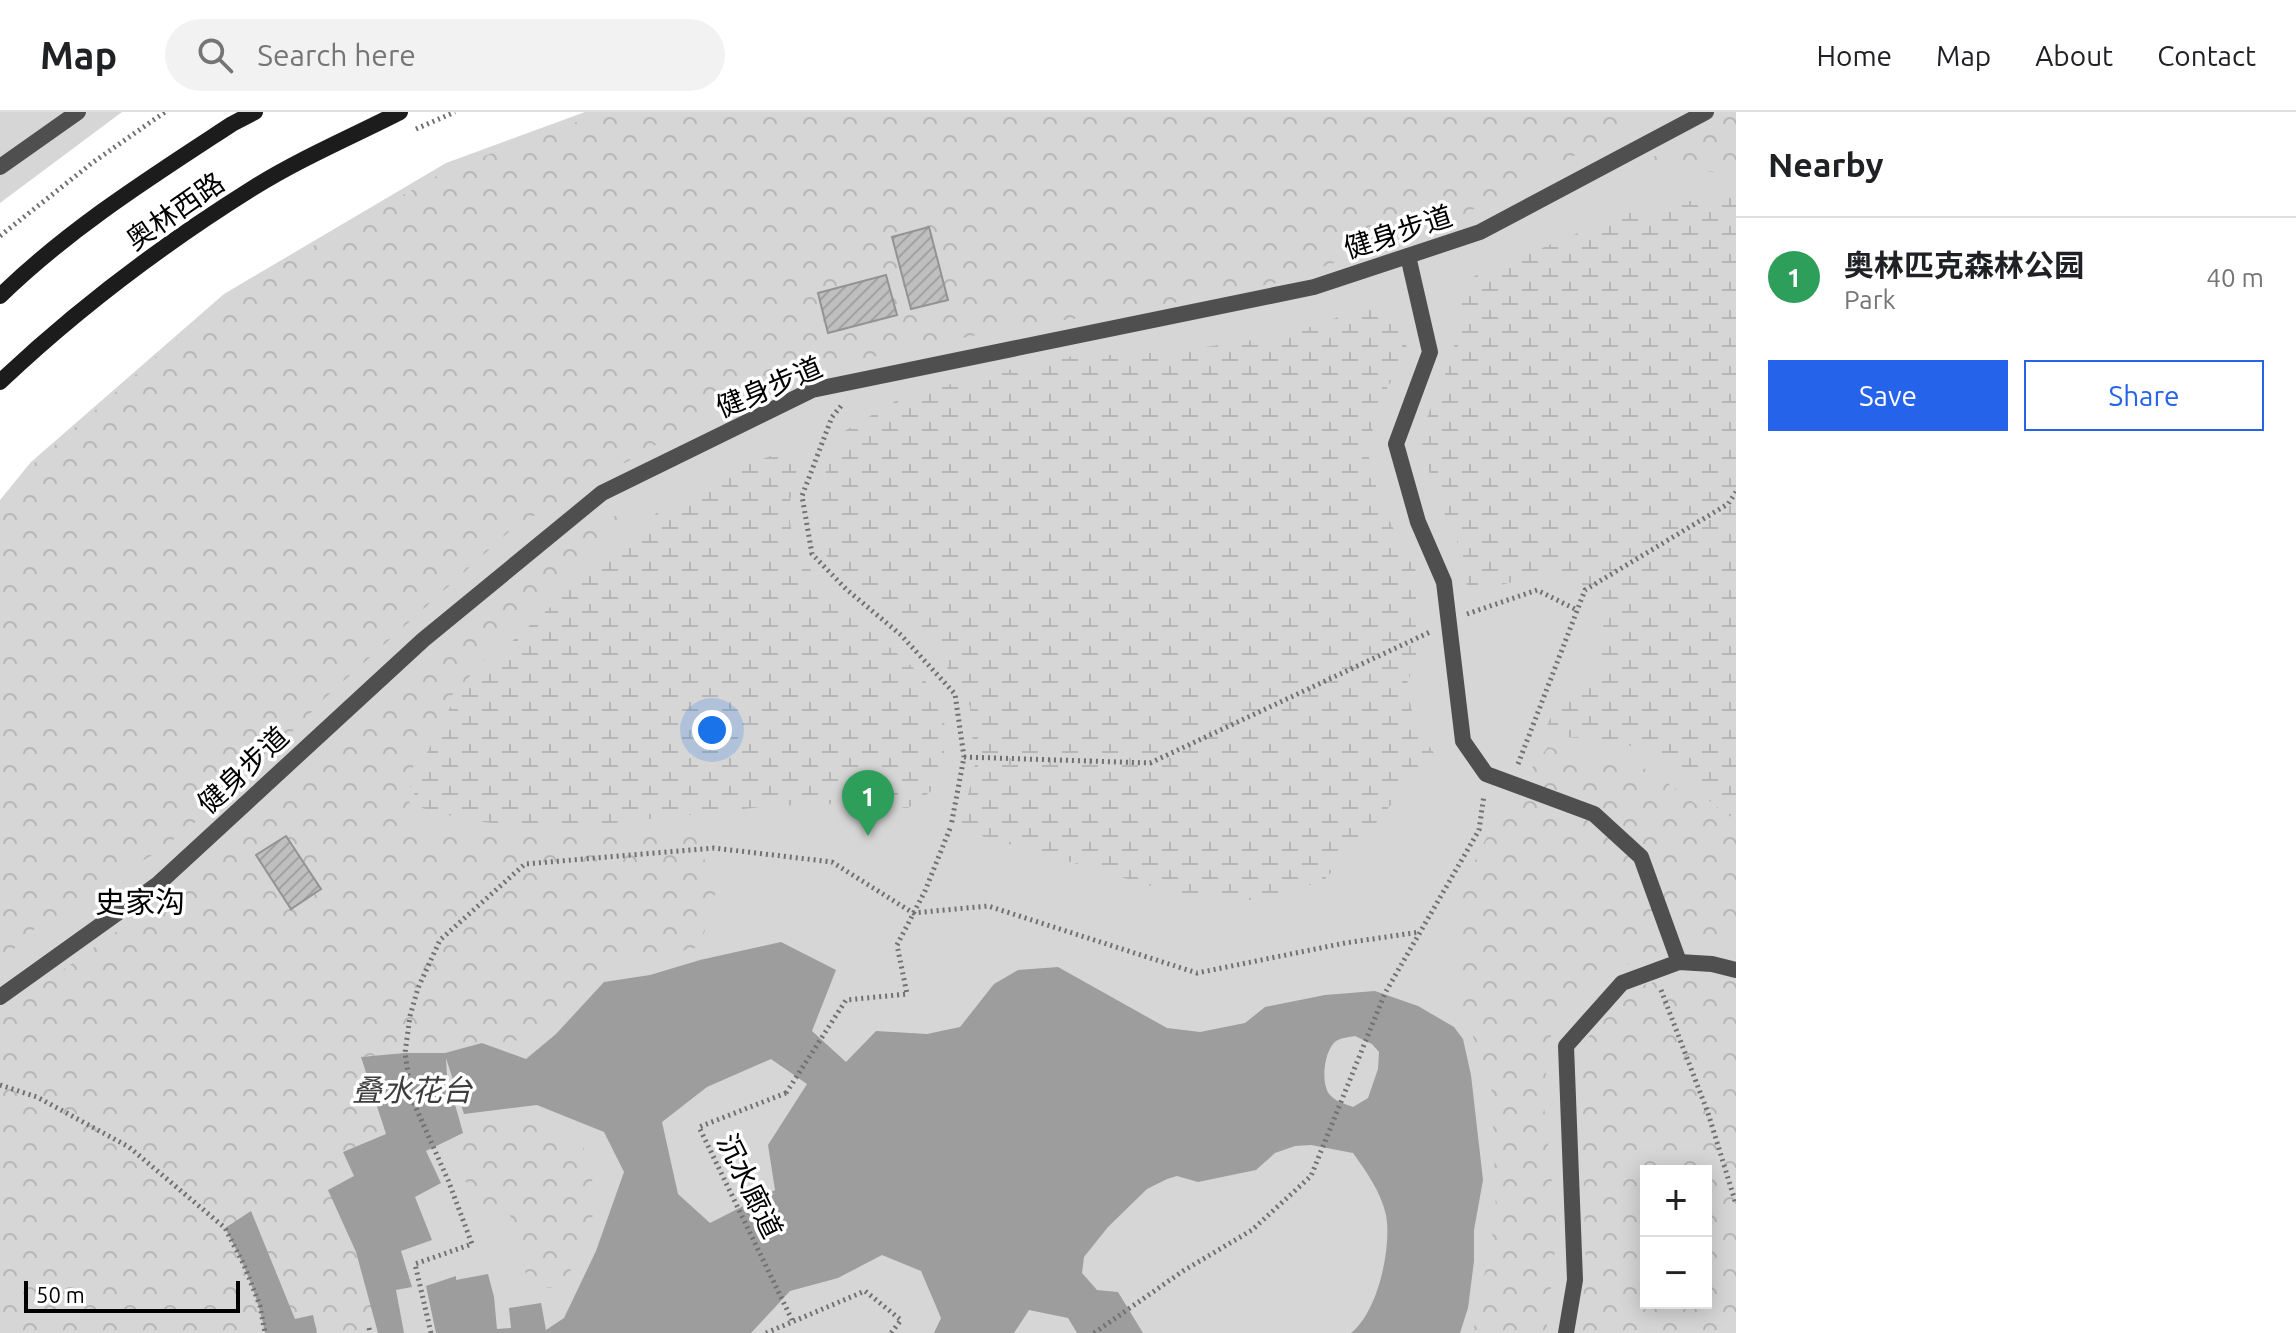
<!DOCTYPE html>
<meta charset="utf-8">
<style>
body{margin:0;font-family:Ubuntu,"Noto Sans SC",sans-serif;background:#f2f2f2;color:#202124}
.controls{position:absolute;right:24px;bottom:24px;display:grid;overflow:hidden;border-radius:0px;box-shadow:0 4px 20px #0003}
.controls button{width:72px;height:72px;display:grid;place-items:center;padding:0;border:0;border-bottom:2px solid #e0e0e0;background:#fff;color:#202124;font:40px sans-serif}
.scale{position:absolute;left:24px;bottom:20px;width:216px;box-sizing:border-box;padding-left:8px;border:4px solid #000;border-top:0;font-size:22px;line-height:28px;white-space:nowrap;color:#000;-webkit-text-stroke:6px #fff;paint-order:stroke}
.you{position:absolute;left:712px;top:618px;width:28px;height:28px;margin:-20px;border:6px solid #fff;border-radius:50%;background:#1a73e8;box-shadow:0 0 0 12px #1a73e833}
.badge{display:grid;place-items:center;width:52px;height:52px;border-radius:50%;background:#2563eb;color:#fff;font-size:26px;font-weight:700}
.pin{position:absolute;translate:-50% -66px;filter:drop-shadow(0 2px 4px #0008)}
.pin::after{content:'';position:absolute;top:42px;width:28px;height:24px;background:inherit;clip-path:polygon(0 0,100% 0,50% 100%)}
.list{margin:0;padding:0;list-style:none}
h2{display:flex;justify-content:space-between;align-items:center;height:104px;margin:0;padding:0 32px;font-size:34px}
h2 small{font-size:26px;font-weight:400;color:#757577}
.list li{display:grid;grid-template-columns:52px 1fr auto;gap:24px;align-items:center;box-sizing:border-box;height:120px;padding:0 32px;border-top:2px solid #e0e0e0}
.list b{display:block;font-size:30px;white-space:nowrap}
.list p{margin:0;font-size:26px;white-space:nowrap;color:#757577}
.list em{font-size:26px;font-style:normal;color:#757577}
.actions{display:flex;gap:16px;padding:24px 32px}
.actions a{flex:1;padding:18px 0;border:2px solid #2563eb;border-radius:0px;text-align:center;font-size:28px;color:#2563eb}
.actions .main{background:#2563eb;color:#fff}
.icon{flex:none;width:44px;height:44px;fill:none;stroke:currentColor;stroke-width:2;stroke-linecap:round;stroke-linejoin:round}
.map{position:relative;flex:none;width:1736px;height:1221px;overflow:hidden}
header{display:flex;align-items:center;gap:48px;box-sizing:border-box;height:112px;padding:0 40px;background:#fff;border-bottom:2px solid #e0e0e0}
header strong{font-size:38px}
nav{display:flex;gap:44px;margin-inline-start:auto;font-size:28px}
.search{width:560px;height:72px;background:#f2f2f2;display:flex;align-items:center;gap:20px;box-sizing:border-box;padding:0 28px;border-radius:44px;color:#757577;font-size:30px}
main{display:flex}
aside{flex:1;background:#fff}
.map>svg:first-child{display:block}
.green{fill:#d6d6d6;fill-rule:evenodd}
.forest{fill:url(#forest-crowns);fill-rule:evenodd}
.wetland{fill:url(#wetland-marsh)}
.water{fill:#9d9d9d;fill-rule:evenodd}
.building{fill:url(#building-hatch);stroke:#939393;stroke-width:2}
.lines{fill:none;stroke-linecap:round;stroke-linejoin:round}
.path{stroke:#717171;stroke-width:5;stroke-dasharray:2 4;stroke-linecap:butt}
.lane{stroke:#4f4f4f;stroke-width:16}
.street{stroke:#4f4f4f;stroke-width:16}
.secondary{stroke:#1c1c1c;stroke-width:16}
.path-bridge{stroke:#717171;stroke-width:5;stroke-dasharray:2 4;stroke-linecap:butt}
.labels{text-anchor:middle;stroke-width:7;stroke-linejoin:round;paint-order:stroke}
.street-label{font-size:28px;fill:#000;stroke:#fff}
.neighbourhood-label{font-size:30px;fill:#000;stroke:#fff}
.water-label{font-size:30px;font-style:italic;fill:#3e3e3e;stroke:#fff}
</style>
<header>
<strong>Map</strong>
<div class="search"><svg class="icon" aria-label="search" viewBox="0 0 24 24"><circle cx="10" cy="10" r="6"/><path d="M15 15l6 6"/></svg>Search here</div>
<nav><a>Home</a><a>Map</a><a>About</a><a>Contact</a></nav>
</header>
<main>
<div class="map">
<svg width="1736" height="1221" viewBox="0 0 1736 1221">
<defs>
<pattern id="forest-crowns" width="20" height="18" patternUnits="userSpaceOnUse" patternTransform="scale(2)"><rect width="20" height="18" fill="#d6d6d6"/><path d="M2 6a3 3 0 1 1 6 0M12 15a3 3 0 1 1 6 0" fill="none" stroke="#b6b6b6"/></pattern>
<pattern id="wetland-marsh" width="20" height="14" patternUnits="userSpaceOnUse" patternTransform="scale(2)"><rect width="20" height="14" fill="#d6d6d6"/><path d="M1 5h8M5 5V1M11 12h8M15 12V8" fill="none" stroke="#b6b6b6"/></pattern>
<pattern id="building-hatch" width="6" height="6" patternUnits="userSpaceOnUse" patternTransform="scale(2)"><rect width="6" height="6" fill="#bfbfbf"/><path d="M-1 1l2-2M0 6l6-6M5 7l2-2" fill="none" stroke="#a2a2a2"/></pattern>
</defs>
<rect width="100%" height="100%" fill="#fff"/>
<path class="green" d="M0,0H122L0,91Z
M585,0H1736V1221H0V388L31,350L224,182L446,51ZM1646,1059H1706V1191H1646Z"/>
<path class="forest" d="M604,0H1657L1451,109L1281,170L1147,196L1006,217L872,245L690,313L513,416L326,585L239,675L163,736L27,822L0,853V393L31,354L226,184L449,57Z
M1732,0H1736V64L1646,49Z
M654,386L502,529L446,590L403,675L420,715L531,725L693,715L716,780L700,835L598,857L532,927L361,945L386,1023L343,1039L354,1064L329,1078L356,1140L376,1210L363,1212L364,1221H317L313,1203L295,1208L273,1149L225,1117C243,1151 258,1183 265,1221H0V903L180,774L307,662L437,535L581,420Z
M1548,635L1650,658L1736,722V834L1690,825L1606,861L1552,916L1543,984L1557,1118L1546,1221H1473L1496,1104L1492,980L1461,890L1463,773L1501,696Z
M1684,861L1736,869V1221H1578L1586,1164L1580,935L1627,878ZM1646,1059H1706V1191H1646Z
M479,1007L524,1009L582,1029L598,1091L564,1174L530,1178L509,1099L477,1104L455,1037Z"/>
<path class="wetland" d="M1736,80V707L1723,701L1686,667L1624,630L1542,623L1562,583L1600,563L1604,502L1567,462H1542L1468,482L1463,443L1433,376L1420,322L1453,243L1463,169L1624,102Z
M1364,196L1401,210L1408,241L1383,283L1367,337L1380,391L1416,459V548L1406,574L1416,616L1439,648L1411,668L1367,722L1325,767L1274,787L1228,789L1165,778L958,717L975,658L970,594L937,539L838,460L821,436L818,389L824,364L843,320L899,287L965,268L1064,245L1171,240L1287,223Z
M805,331C798,355 787,384 790,410C795,455 848,502 882,529C905,548 927,564 939,592C950,617 943,645 941,672L908,696L837,692L772,694L604,712L508,713L467,708L422,696L410,674L453,590L490,555L510,531L659,399L731,359Z"/>
<path class="water" d="M781,830L836,858L812,919L846,950L876,919L927,922L960,915L994,872L1018,858L1058,855L1167,916L1200,920L1245,911L1265,895L1325,883L1375,879L1418,894L1454,915L1463,927L1471,963L1483,1068L1474,1118V1149L1468,1196L1460,1221H1351C1378,1200 1392,1135 1386,1103C1381,1080 1366,1059 1353,1041L1311,1033L1295,1034L1275,1041L1256,1058L1198,1070L1177,1064L1167,1067L1147,1077L1108,1115L1084,1145L1082,1161L1097,1178L1118,1180L1143,1221H1077L1068,1206L1029,1198L1014,1221H934L941,1206L921,1159L882,1143L838,1166L790,1179L751,1221H436L426,1174L456,1164V1168L488,1162L494,1185L497,1217L511,1216L509,1196L541,1191L546,1218L564,1206L596,1139L624,1060L604,1020L537,993L464,1002L446,946L447,964L463,1021L426,1039L441,1071L415,1085L432,1128L401,1139L412,1175L396,1178L404,1221H378L356,1140L328,1078L354,1064L343,1040L386,1022L361,945L405,941H445L482,931L526,947L556,922L604,870L650,863L700,848ZM1355,924L1372,932L1379,940L1378,957L1368,986L1353,995C1345,992 1335,989 1330,983C1320,972 1324,938 1336,929C1341,926 1349,925 1355,924ZM771,947L807,972L768,1033L775,1078L710,1111L678,1082L662,1010L707,975Z
M251,1099L295,1207L313,1203L317,1221H265C258,1183 243,1150 225,1116Z"/>
<path class="building" d="M929,115L948,188L911,197L892,125Z
M886,163L897,203L828,221L818,181Z
M286,724L321,777L291,797L256,743Z"/>
<g class="lines">
<path class="path" d="M416,17L455,0
M0,124L92,51L165,0
M841,294L832,305L802,384L812,442L846,477L901,523L955,582L964,645L951,714
M1467,502L1537,478L1577,498
M964,645L1150,651L1430,520
M1518,652L1585,478L1728,392L1736,380
M1661,878L1708,1001L1736,1092
M0,973L37,985L129,1035L225,1116L244,1153L260,1194L265,1221
M786,981L699,1015L792,1208
M369,1216L370,1221
M431,1221L415,1152L472,1132L448,1068L412,987L405,941L410,904L418,876L440,828L525,752L714,736L832,750L913,801L988,794L1197,861L1345,831L1420,820
M766,1221L865,1179L901,1208L891,1221
M1094,1221L1183,1159L1252,1118L1311,1064L1385,881L1479,718L1484,683"/>
<path class="lane" d="M0,55L78,0
M1408,144L1430,240L1396,332L1418,410L1444,470L1463,629L1486,662L1594,702L1641,745L1679,850"/>
<path class="street" d="M0,885L158,772L423,528L602,381L812,278L1314,175L1480,120L1706,0
M1566,1221L1575,1168L1566,934L1622,871L1679,850L1712,852L1736,858"/>
<path class="secondary" d="M0,184C70,116 151,65 232,12L255,0
M0,270C75,199 165,131 253,76C299,47 351,25 400,0"/>
<path class="path-bridge" d="M786,981L846,888L907,882L897,833L925,779L951,714"/>
</g>
<g class="labels">
<g class="street-label">
<text transform="translate(175 99) rotate(-35)" y="10">奥林西路</text>
<text transform="translate(1398 120) rotate(-18)" y="10">健身步道</text>
<text transform="translate(769 275) rotate(-23)" y="10">健身步道</text>
<text transform="translate(243 658) rotate(-43)" y="10">健身步道</text>
<text transform="translate(750 1074) rotate(64)" y="10">沉水廊道</text>
</g>
<g class="neighbourhood-label">
<text x="140" y="801">史家沟</text>
</g>
<g class="water-label">
<text x="412" y="989">叠水花台</text>
</g>
</g>
</svg>
<div class="controls">
<button>+</button>
<button>−</button>
</div>
<div class="scale">50 m</div>
<div class="you"></div>
<div class="pin badge" style="left:868px;top:724px;background:#2e9e5b">1</div>
</div>
<aside>
<h2>Nearby<small></small></h2>
<ul class="list">
<li><span class="badge" style="background:#2e9e5b">1</span><div><b>奥林匹克森林公园</b><p>Park</p></div><em>40 m</em></li>
</ul>
<div class="actions"><a class="main">Save</a><a>Share</a></div>
</aside>
</main>
